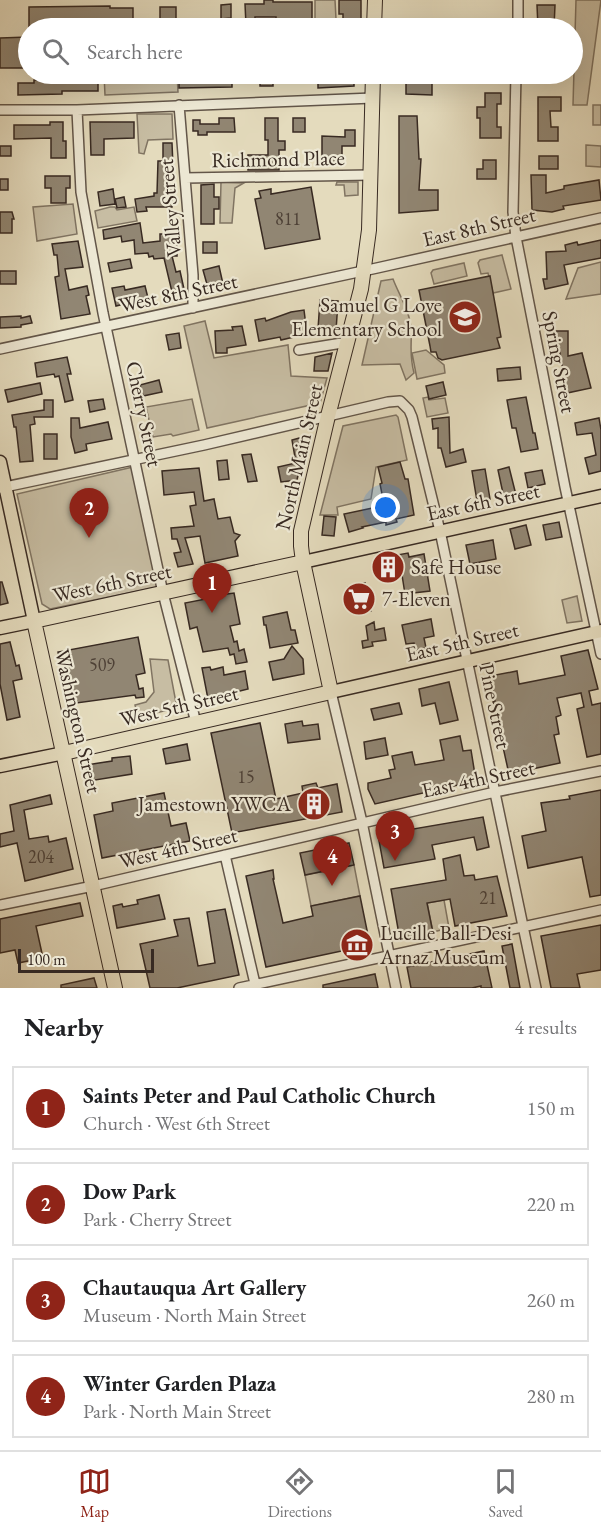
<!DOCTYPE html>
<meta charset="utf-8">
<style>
body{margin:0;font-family:"EB Garamond",serif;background:#f2f2f2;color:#202124}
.scale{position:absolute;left:18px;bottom:15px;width:136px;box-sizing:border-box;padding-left:6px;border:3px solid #382a22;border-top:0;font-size:16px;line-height:21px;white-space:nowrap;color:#382a22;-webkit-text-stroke:4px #ede8d4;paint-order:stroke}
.you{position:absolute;left:386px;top:508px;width:21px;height:21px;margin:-15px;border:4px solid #fff;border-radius:50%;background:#1a73e8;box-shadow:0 0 0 9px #1a73e833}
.badge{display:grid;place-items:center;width:39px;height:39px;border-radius:50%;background:#8f2418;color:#fff;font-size:20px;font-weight:700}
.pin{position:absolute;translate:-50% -50px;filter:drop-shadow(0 2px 3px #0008)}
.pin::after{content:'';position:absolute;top:32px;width:21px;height:18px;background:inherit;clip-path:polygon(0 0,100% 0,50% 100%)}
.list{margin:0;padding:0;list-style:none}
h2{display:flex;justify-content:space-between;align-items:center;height:78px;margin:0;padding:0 24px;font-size:26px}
h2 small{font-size:20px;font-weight:400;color:#757577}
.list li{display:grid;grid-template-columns:39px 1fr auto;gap:18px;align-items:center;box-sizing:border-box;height:84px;margin:0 12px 12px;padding:0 12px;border:2px solid #e0e0e0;border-radius:0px}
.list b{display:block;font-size:22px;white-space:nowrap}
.list p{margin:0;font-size:20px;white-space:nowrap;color:#757577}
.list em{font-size:20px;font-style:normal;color:#757577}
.icon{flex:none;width:33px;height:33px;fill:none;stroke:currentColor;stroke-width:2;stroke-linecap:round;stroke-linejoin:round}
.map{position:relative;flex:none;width:601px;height:988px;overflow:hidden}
.search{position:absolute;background:#fff;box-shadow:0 6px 24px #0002;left:18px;right:18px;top:18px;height:66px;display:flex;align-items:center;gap:15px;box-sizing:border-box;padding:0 21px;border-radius:33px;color:#757577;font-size:22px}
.sheet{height:462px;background:#fff}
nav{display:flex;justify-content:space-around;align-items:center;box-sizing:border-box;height:84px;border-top:2px solid #e0e0e0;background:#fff;font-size:16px;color:#757577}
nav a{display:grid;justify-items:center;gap:3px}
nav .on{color:#8f2418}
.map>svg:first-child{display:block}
.green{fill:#c7bda3;stroke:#807462;stroke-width:1.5}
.building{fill:#918673;stroke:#382a22;stroke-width:1.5}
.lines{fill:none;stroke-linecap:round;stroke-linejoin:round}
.minor-casing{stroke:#635649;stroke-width:12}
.major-casing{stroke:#382a22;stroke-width:15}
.highway-casing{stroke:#382a22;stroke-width:16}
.minor{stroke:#ede8d4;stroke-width:9}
.major{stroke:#e4dbbd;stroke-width:12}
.highway{stroke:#e4dbbd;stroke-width:14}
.labels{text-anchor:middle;stroke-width:4.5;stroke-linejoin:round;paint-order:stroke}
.number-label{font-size:18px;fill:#4e4136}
.street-label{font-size:21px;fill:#382a22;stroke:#ede8d4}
.poi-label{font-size:21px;fill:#382a22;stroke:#ede8d4;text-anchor:start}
</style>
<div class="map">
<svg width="601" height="988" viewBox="0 0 601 988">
<rect width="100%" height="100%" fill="#e4dbbd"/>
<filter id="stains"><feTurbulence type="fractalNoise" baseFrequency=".00333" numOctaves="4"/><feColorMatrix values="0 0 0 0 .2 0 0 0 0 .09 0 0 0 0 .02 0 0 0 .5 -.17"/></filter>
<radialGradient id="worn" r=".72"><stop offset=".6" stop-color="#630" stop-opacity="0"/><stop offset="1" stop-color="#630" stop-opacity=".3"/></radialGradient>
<path class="green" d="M315,0H335L336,19L315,20Z
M576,0H601L587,105H573Z
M104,74H177L178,92L105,95Z
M593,105H601V125H593Z
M137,114H172L173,139L148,140L144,154L139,153Z
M586,145L601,146V167L586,166Z
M221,182L244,183L235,188L232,223H220Z
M337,182H358V195L345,196L344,185H336Z
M73,204L77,234L37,241L33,207Z
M110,207H115L117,210L134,207L137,221L98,228L95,211Z
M502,255L511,289L493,293L488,273L481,274L478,263L480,260Z
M601,262V294L566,299L578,268Z
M464,263L467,276L434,284L431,273L433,270Z
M393,279C399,295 410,311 411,329C412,347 409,354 414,373L406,380L400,364L362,365L381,281Z
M205,321L214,358L288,345L291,376L327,378L320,403L207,428L184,326Z
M426,350L444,365L445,373L417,379L412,353Z
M428,397L429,400L445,398L448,413L427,417L423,398Z
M192,399L199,430L173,436L171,434L153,437L146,407Z
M396,415L398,417L407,460L376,467L371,499L337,507L338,515H320L343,426Z
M133,467L158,587L50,609L42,604L17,494Z
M577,596L582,621L567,623L562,600Z
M150,659L168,660L177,708L138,717L135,705L146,702L154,692Z
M354,865L360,896L311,906L305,875Z
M444,900L449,928L433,932L427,903Z"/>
<path class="building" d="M264,0H273V2H312V22H276V17H255V25H246L245,4H264Z
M339,0H361V28H343V14H339Z
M231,4V18L221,19V5Z
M537,5H555L554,28H538Z
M110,6V8H133V23H110V25H100V23L40,22V28H29V7Z
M160,7H176V19H170V28H160Z
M484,20H498V28H484Z
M28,37V68H0V38Z
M70,74H98V91H62V94L18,95V83H34V80H70Z
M179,74H232V87L179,88Z
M260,74H270V76H273V86H260Z
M287,74H299V82H287Z
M324,74H354V86L318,88V77H324Z
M406,74H432V95L406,94Z
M485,93H501V104H497V127H501V138H480V118H477V107H485Z
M538,97H561V111H550L551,127H558V141H538Z
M399,116H417L419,159H421L419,190H438V210L399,213Z
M219,118H234L235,132H207V135H198V131H193V120H200V124H219Z
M265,118H278V141H285V150H279V170H248V155H268V140H265Z
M293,118H305V132H293Z
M50,122H63V141H66V158H51V138L14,139V125H50Z
M90,122H134V138L104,139V155H91Z
M345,130H355V146H342V165H322V136L345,137Z
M163,143H172L174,191H172V207H146L147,211L137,212L135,199L154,196V193H157L158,161H163Z
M0,146H11V156H0Z
M539,156H558V169H539Z
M483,160H496V179H477V169H483Z
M531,175H546V193L564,189V186L599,180L601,200L563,206L564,209L552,212L532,210Z
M45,176H70V188H66V203H51V188H45Z
M0,179H8V190H0Z
M214,184V197H219V209H214V224H201V185Z
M311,187L320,239L265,249L255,199L261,198L259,191L271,189V194Z
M113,189L115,204L100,206L98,192Z
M124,197L126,207L117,208L115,199Z
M0,212H12L14,219H12V233H0Z
M140,223L143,243L160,241V234H177V256H172L176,272L180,271L184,289L172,292L164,258L154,259L153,256L149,257L148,253L135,254L134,240L122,242L121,236L104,239L103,230Z
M601,240V258L564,265L568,284L545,289L543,279H547L546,252L566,251L565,245L577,242L578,245Z
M78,241L83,267L65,269L69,290L87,286L89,295L86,296L90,314L61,319L55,277L59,276L57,255H54L52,244Z
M203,242H217V253H203Z
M130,259L132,268L110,272L108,263Z
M219,266L223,284L208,288L203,270Z
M0,271H16V284H0Z
M490,276L501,337L497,338L500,348L442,360L438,358L436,352H431L430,346L419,290Z
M124,286L125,290L145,286L148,298L116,306L112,288Z
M320,300L338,301L336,331L318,329Z
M304,310L307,334L281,340L280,337L259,341L255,320L265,318L266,321L291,312Z
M21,316V318L30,316L32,323L21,325V327L0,328V317Z
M242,326L246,345L227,348V353H216L215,331L233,330L232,327Z
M556,331H568V356L582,353L591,388L567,393L559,348H556Z
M179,333L181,348L169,350L166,335Z
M332,353L328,371H314L315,357Z
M67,357L71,374H67L73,400L65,402L59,376L55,377L54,374L37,377L35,363Z
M520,367L521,379L498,381L497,369Z
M159,380L162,392L143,396L140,385Z
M443,382L446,395L429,399L426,386Z
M40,383L42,394L8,402L5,390Z
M526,397L533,433H535L538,449L521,452L516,428H512L507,400Z
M103,399L105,409L90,412L88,401Z
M44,400H53V417H34L35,424L30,425L33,461L20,462L16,427H14L12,415L44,410Z
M449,417L450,453L463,449L466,462L446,467L441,448H438V428L433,429L432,419Z
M71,418H79L80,428L108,422L112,439L86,444L87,450L75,453L71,437Z
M599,418L601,430V471L589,474L585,458L596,455L592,433L577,435L575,423Z
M44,434H57V459H44Z
M303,437L306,456L302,457L297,480L281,482L278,467L296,463L292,440Z
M251,454L257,481L248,482L242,455Z
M227,460L229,479L219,480L217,461Z
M400,462L405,479H408L414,515L396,519L397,522L386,525V522L362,527L363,528L349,532L344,514L382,506L384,504L380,484L382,483L378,467Z
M509,467L516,495L504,498L498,470Z
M199,468L204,501L214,499L218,519L230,517L234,533L240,535L235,541L238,556L205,563L200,536L185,538L193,564L178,567L174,553L181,552L177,539H172L171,528L194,526L190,506L196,505L194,492L164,495L162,471Z
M485,469L490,499L477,501L472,471Z
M542,470L545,484L528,488L525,473Z
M324,516L336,517L334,536L322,535Z
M559,522L562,537L546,540L543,525Z
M526,525L531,545L515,549L510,529Z
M493,540L496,559L470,564L466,545Z
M408,553L409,557L424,554L430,591L405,594L402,575L378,579L375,559Z
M0,582H2L8,603L0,605Z
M365,583L371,611L354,614L348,587Z
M234,593L240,624L230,626L234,642L237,641L239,651L244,649L247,662L236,664L234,654L230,655L228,648L203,652L197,627L190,629L185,603L206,599V597Z
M287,612L291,630H295L298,643L270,648L266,625H264L263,617Z
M431,619L434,636L424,638L426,648L415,650L414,643L406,644L402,625Z
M374,622L375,630L384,628L386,640L372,642L373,646L363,648L362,641L368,640L366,626Z
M138,637L145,673L136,675L139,689L143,688L144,697L136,698L135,695L69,704L58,652Z
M10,642L16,666L19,665L22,679L13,681L20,717L7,720L0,684V644Z
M292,646L303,659L304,674L273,680L269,662L284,659Z
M588,650L598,689L589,691L592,705L601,703V754L587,757L577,709L584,707L581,693L557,698L561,715L556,717L559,734L554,735L560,763L509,774L493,702L495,701L490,676L517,671L519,684L565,675L561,656Z
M210,667L211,670L223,667L224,675L245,671L248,689L208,699L202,668Z
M449,682L458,720L440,724L435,703L422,706L419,689Z
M399,703L402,714L374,720L371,709Z
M302,721L303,726L318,724L320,739L288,743L285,724Z
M260,723L276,799L303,793L302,786L316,783L318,788L337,784L342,812L232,833L211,733Z
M460,736L463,751L471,750L476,781L375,804L368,789V783L391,778L389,770L395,769L392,756L412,752L415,765L444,760L440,740Z
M385,738L388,755L366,759L364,742Z
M187,744L190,760L166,764L163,749Z
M130,756L132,774L89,781L86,765L112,761V758Z
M601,790V895L590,897L582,857L528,868L522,836L546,831L541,803L570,799L569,796Z
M164,793L171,826L186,823L190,841L102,858L94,815L113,811L112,803Z
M50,795L52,804L24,810L29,839L48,836L49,842L66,838L73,869L25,881L17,843L0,847V834L14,831L10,805Z
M483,817L489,847L477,850L474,837L432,845L435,859L384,868L378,835Z
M349,843L354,865L305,875L300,853Z
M460,855L464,876L474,875L475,880L497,876L507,916L455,926L450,899L427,903L433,933L400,940L391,889L446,880L443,859Z
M273,870L274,879H273L283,923L313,916L311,906L360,896L370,945L266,967L246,876Z
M159,895L165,919L117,928L113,906L122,904L123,907L138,904L137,900Z
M80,903L83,916L36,926L43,958L18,963L15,950L0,953V919Z
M225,909L239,975L177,988H150L140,944L178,936L174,920L189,918L198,966L215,963L207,912Z
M601,925V970L577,974L580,988H551L541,936Z
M512,944L520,988H510L502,946Z
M484,951L492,988H481V986L472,988H411L407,967Z
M375,974L378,988H323V985Z
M94,978L97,988H61V985Z"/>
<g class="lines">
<g class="minor-casing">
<path id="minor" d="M518,28V0
M516,74L513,212L516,237L565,487L601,654
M179,105L193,275V308
M0,110H77L373,98
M77,110L81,192L103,313L163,593L196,723
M185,178L370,175
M0,349L377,268L601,218
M299,350L348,342
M0,488L204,445L388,402L400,401L409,410L412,417L440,531L536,988
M331,692L362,822L396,988
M225,855L256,988
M0,905L93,886L495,792L601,771
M239,988L601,910"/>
</g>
<g class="major-casing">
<path id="major" d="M0,462L34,621L0,628
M303,562L601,496
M331,692L601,631
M0,766L64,753"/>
</g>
<g class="highway-casing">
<path id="highway" d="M374,28L375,0
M64,753L331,692L303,562L301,546V531L328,416L361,289L369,230L373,74
M115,988L34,621L303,562"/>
</g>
<use href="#minor" class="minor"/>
<use href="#major" class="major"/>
<use href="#highway" class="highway"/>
</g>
<defs>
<g id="school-disc" transform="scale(1.725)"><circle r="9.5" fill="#8f2418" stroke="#ede8d4"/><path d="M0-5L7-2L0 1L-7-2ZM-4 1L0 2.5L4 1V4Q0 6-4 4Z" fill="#fff"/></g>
<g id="building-disc" transform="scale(1.725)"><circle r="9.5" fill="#8f2418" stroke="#ede8d4"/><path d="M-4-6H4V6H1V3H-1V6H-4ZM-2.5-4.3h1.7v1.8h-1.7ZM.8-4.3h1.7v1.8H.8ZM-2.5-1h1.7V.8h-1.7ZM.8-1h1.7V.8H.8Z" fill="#fff"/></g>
<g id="supermarket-disc" transform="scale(1.725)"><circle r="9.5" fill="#8f2418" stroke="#ede8d4"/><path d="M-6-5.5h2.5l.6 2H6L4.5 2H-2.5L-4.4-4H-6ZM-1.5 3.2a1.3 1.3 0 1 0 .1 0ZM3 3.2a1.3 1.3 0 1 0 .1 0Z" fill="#fff"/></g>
<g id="museum-disc" transform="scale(1.725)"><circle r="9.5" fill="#8f2418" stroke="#ede8d4"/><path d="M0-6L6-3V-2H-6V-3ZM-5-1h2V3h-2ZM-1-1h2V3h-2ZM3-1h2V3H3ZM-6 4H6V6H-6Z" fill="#fff"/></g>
</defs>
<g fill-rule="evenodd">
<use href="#school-disc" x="465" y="317"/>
<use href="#building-disc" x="388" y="567"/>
<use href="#supermarket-disc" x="359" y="599"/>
<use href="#building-disc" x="314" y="804"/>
<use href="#museum-disc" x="357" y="945"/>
</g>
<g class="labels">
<g class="number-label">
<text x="288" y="225">811</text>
<text x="102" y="671">509</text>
<text x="246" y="783">15</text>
<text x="41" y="863">204</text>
<text x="488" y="904">21</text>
</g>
<g class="street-label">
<text transform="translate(278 159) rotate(-1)" y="7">Richmond Place</text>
<text transform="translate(170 208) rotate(-95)" y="7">Valley Street</text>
<text transform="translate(479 227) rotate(-13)" y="7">East 8th Street</text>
<text transform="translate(178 293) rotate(-12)" y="7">West 8th Street</text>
<text transform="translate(559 362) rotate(79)" y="7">Spring Street</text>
<text transform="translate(144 414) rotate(78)" y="7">Cherry Street</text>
<text transform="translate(299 457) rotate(-77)" y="7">North Main Street</text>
<text transform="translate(483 502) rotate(-12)" y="7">East 6th Street</text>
<text transform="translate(112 583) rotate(-12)" y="7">West 6th Street</text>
<text transform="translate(462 642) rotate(-13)" y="7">East 5th Street</text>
<text transform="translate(179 706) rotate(-13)" y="7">West 5th Street</text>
<text transform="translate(495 706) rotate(78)" y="7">Pine Street</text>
<text transform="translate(78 721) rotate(77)" y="7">Washington Street</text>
<text transform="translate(478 779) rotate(-12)" y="7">East 4th Street</text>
<text transform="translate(178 848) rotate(-13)" y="7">West 4th Street</text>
</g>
<g class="poi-label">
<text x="442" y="312" text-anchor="end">Samuel G Love<tspan x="442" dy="24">Elementary School</tspan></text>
<text x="411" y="574">Safe House</text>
<text x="382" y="606">7-Eleven</text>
<text x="291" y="811" text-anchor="end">Jamestown YWCA</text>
<text x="380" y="940">Lucille Ball-Desi<tspan x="380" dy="24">Arnaz Museum</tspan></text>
</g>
</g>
<rect width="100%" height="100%" filter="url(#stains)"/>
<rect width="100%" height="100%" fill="url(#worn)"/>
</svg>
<div class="scale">100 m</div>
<div class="you"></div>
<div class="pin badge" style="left:212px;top:613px">1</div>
<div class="pin badge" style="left:89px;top:538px">2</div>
<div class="pin badge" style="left:395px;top:861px">3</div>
<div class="pin badge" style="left:332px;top:886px">4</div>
<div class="search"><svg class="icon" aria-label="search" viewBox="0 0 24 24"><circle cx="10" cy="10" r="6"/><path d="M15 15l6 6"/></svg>Search here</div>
</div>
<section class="sheet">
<h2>Nearby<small>4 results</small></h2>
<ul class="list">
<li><span class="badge">1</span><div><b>Saints Peter and Paul Catholic Church</b><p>Church · West 6th Street</p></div><em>150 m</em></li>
<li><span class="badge">2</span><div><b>Dow Park</b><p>Park · Cherry Street</p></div><em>220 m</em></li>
<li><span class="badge">3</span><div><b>Chautauqua Art Gallery</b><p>Museum · North Main Street</p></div><em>260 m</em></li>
<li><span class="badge">4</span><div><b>Winter Garden Plaza</b><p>Park · North Main Street</p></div><em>280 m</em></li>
</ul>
</section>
<nav>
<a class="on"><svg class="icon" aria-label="map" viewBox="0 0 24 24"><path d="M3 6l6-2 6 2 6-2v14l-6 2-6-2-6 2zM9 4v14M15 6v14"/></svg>Map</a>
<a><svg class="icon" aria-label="directions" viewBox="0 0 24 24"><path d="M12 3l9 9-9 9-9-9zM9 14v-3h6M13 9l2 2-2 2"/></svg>Directions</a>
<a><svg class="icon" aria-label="saved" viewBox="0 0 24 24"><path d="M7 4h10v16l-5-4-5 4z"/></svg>Saved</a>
</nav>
